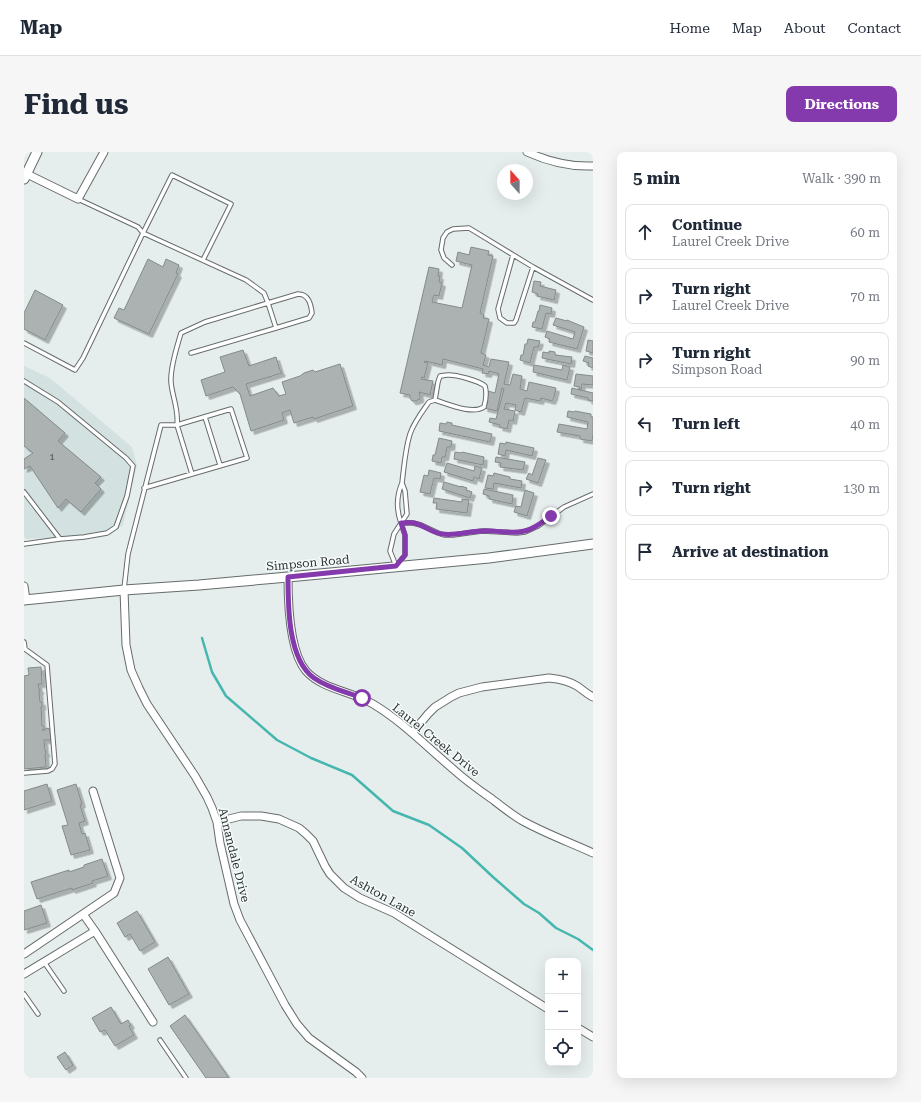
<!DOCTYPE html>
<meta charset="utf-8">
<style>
body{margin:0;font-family:"Roboto Serif",serif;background:#f6f6f7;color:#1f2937}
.controls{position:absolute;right:12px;bottom:12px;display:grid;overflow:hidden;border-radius:8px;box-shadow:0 4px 16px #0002}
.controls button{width:36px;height:36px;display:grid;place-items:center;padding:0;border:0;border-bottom:1px solid #e0e1e3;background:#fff;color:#1f2937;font:20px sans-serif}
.compass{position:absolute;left:473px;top:12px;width:36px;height:36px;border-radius:50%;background:#fff;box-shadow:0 4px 16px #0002;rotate:339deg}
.stop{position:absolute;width:12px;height:12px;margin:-9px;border:3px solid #843aac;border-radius:50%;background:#fff}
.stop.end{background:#843aac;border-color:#fff;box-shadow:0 1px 4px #0008}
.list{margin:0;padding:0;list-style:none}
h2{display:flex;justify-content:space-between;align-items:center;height:52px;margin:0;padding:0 16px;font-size:17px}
h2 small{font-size:13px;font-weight:400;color:#747a83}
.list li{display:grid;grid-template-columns:26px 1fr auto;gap:12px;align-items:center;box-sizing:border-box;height:56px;margin:0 8px 8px;padding:0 8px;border:1px solid #e0e1e3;border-radius:8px}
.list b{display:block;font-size:15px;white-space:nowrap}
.list p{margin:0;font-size:13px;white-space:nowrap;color:#747a83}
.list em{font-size:13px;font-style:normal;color:#747a83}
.icon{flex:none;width:22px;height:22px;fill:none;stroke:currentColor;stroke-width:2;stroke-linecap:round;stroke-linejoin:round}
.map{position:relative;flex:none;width:569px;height:926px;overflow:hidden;border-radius:8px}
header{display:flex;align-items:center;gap:24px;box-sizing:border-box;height:56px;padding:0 20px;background:#fff;border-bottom:1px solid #e0e1e3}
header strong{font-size:19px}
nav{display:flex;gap:22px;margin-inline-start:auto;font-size:14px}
.intro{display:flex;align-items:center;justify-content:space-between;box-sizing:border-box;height:96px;padding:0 24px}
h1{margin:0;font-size:28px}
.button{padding:10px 18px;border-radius:8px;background:#843aac;color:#fff;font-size:14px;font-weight:700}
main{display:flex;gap:24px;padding:0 24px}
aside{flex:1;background:#fff;border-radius:8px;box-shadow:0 4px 16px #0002}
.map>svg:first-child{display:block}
.built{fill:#d3e2e1}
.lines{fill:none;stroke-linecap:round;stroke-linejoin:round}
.stream{stroke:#46b7af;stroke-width:2.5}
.building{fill:#abb2b1;stroke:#848b8a;filter:url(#shadow)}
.service-casing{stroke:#666c6b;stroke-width:5.5}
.minor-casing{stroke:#666c6b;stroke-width:9}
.tertiary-casing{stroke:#666c6b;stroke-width:11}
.service{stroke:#fff;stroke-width:3.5}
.minor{stroke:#fff;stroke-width:7}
.tertiary{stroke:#fff;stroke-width:9}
.route{stroke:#843aac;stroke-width:5}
.labels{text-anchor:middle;stroke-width:3;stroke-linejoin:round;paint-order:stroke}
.number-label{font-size:10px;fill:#4d5151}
.street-label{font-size:12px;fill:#2e3131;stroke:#f4fbfa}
</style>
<header>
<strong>Map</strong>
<nav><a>Home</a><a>Map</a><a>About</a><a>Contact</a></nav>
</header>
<div class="intro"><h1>Find us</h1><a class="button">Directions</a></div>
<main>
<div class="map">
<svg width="569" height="926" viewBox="0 0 569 926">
<defs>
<filter id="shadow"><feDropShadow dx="3.5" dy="3.5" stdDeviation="0" flood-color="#0004"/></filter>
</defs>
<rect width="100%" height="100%" fill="#e6eded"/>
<path class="built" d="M0,214L26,226L108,295L113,313L99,373L86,383L2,387L0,384Z"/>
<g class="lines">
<path class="stream" d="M178,486L188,520L202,544L253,588L287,606L328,623L369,659L405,673L438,696L469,725L500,752L515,761L532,776L554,787L569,798"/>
</g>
<path class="building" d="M447,95L465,99L464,103L469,104L456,161L460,163L459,166L465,167L457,201L462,203L459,213L465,215L467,207L485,210L480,232L486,233L489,222L498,224L496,237L503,239L505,230L532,236L530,245L528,249L517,246L516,249L501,246L497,260L491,258L492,253L482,251L480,257L491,259L489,269L485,268L483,277L475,275L476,273L465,270L466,266L472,267L480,237L478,236L473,259L460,256L464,239L471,241L475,222L465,219L464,222L458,221L459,217L419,207L418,213L401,209L400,210L404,211L400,226L398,225L397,227L409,229L406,243L395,240L396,243V247L391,249H388L386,246V243L376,241L405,115L415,117L414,124H416L415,130L418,131L415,144L410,143L408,150L438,156L448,113L432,109L434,100L445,103Z
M124,107L139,115L142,107L155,113L152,121L154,122L125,182L90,166L95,156L100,158Z
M510,129L517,130L516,134L532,138L530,148L513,144L514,142L508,140Z
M11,138L39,153L21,188L0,177V161Z
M516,153L528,156L527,162L522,161L518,177L508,175L509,170H511L514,159H515Z
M532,166L543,169V168L560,175L553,197L525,190L526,187L521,185L523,179L549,187L551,180L529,173Z
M504,187L516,189L514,195H510L506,211L496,208L497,203H499L501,192H503Z
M564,188L569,189V201L562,199Z
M219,198L225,214L252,205L256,218L258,221L222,232L226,244L249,236L255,244L262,242L258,230L276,224L280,221L289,218L291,220L316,212L329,254L290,267L289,265L270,271L266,258L258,261L260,268L227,279L216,242L209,235L182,244L177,228L201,220L196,205Z
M525,199L531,200V203L548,205L547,212L518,206L519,200L525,201Z
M561,204L569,206V216L564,214L565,211L559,209Z
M510,213L538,218L539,213L546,215L543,228L509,220Z
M552,222L569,224V233L558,232L557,238H555L556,235L550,234Z
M548,236L569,241V249L564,248V246L547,242Z
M0,246L41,281L34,289L77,325L71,331L77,337L57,360L42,347L34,356L6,314L0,317V307L9,301L0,294Z
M544,259L550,260L551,259L567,262V265H569V282L568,289L556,287V284L533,280L535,272L563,277L564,270L543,265Z
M423,270L428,271V273L468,282L466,290L415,279L416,271L422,272Z
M415,286L428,289L427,295H423L421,305H418L417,311L408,309L409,303H411Z
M482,290L510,296L508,304L482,298L481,304L474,302L476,291L482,292Z
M431,300L437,301L438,300L460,305L459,313L430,307Z
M472,305L501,310L499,318L476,315L477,311L471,310Z
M514,306L522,308L514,331L502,327L505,321L508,323Z
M423,311L450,319L451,314L458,316L455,327L450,325L449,329L420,320Z
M405,318L417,321L416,327L410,326L406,342L396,340L400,323L404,324Z
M470,321L486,325V327L498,329L497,336L470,331L469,337L461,336L464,323L469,324Z
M420,330L437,335V334L443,336L442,338L448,340L446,346L418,337Z
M460,337L489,343L488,352L465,347V344L459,342Z
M501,338L510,341L503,364L490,360L492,354L497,355Z
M410,346L438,350V347L445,348L443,361L412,357L413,351H409Z
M17,515L18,532H14L15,537H16V539H15L16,550H18V555H17L18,574H20V577L18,578H21L22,576L26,577L27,588H20L21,599H22V602H21L22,615L0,617V524L5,523L4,516Z
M23,632L28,649L0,658V639Z
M52,632L58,652L56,653L61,669L55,671L58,682L61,681L66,698L47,703L38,674L44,673L33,638Z
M78,707L84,724L68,729L69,731L48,738V736L13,747L7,730L45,718V720L60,715V713Z
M17,753L23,771L0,778V759Z
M113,759L131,790L116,799L106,782L101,785L93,771Z
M144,805L165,842L145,853L124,817Z
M87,855L97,872L104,868L107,873L105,874L110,883L91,894L81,878L76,880L68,866Z
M161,863L205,926H182L146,874Z
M41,900L49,913L42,918L33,905Z"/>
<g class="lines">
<g class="service-casing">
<path id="service" d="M489,103L474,157L476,166L483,171H490L492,168L509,115
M428,113L420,106L417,98L419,86L423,80L429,77L445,76L509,115L569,148
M0,191L51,218L59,206L119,81L114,75L54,47
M167,201L252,176L244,151L274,142C285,142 287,153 288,161L285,166L252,176
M0,229L34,250L102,306L109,314L103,344L92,375L83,381L60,385L36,387
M181,265L196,313
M378,331C380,315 381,298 386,282C390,270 398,260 405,250L411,248C424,252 448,263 460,255C462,248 463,241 461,234C455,229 431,222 423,223C421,223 418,224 416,224L414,230L411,248
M378,331L381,339L383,362L377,371C372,357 372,345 378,331Z
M120,336L223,306L207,257L153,273L168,322
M0,340L36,387L0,392
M377,371H389L397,373L414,381L420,383H429L458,379L493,381L501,380L514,374L540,355L569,342
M377,371L381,383V403L372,414L366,399L370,382Z
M100,437L104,402L137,273H153C155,258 148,244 147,230C146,215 153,195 157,181L181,170L244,151L240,141L222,128L119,81L148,23L207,52L179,108
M0,490L1,497L23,513L31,612L28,617L24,619L0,621
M20,810L40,839
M0,842L14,862
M136,888L162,926"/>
</g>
<g class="minor-casing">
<path id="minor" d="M503,0C523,9 547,15 569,14
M3,22L54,47L80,0
M264,425C264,451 265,499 282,519C299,538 328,539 349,552C379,570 403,595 429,617C441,628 455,638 468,647C477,654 487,662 497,668C520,681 545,690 569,701
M0,434L2,448
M100,438L102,493L107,518L115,536L123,552L171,624L183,645L188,656L193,670L196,691L210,752L216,768L261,853L273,872L285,886L332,920L338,926
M389,580L404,562L411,555L427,545L435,541L458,535L525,526C535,527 545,529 553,534C559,538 563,542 569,545
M193,670L217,664H237L255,667L275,676L282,682L289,689L301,714L306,722L320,736L336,746L370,761L524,857
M71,779L129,870
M0,802L90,741L96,726L69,639
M0,822L71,779L59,762
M554,876L569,885"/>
</g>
<g class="tertiary-casing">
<path id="tertiary" d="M0,27L13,0
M0,448L100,438L175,433L264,425L465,406L569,392"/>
</g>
<use href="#service" class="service"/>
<use href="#minor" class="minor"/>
<use href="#tertiary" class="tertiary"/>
</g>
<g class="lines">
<path class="route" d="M338,546C322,540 304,536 290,526C264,508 264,454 264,425L372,414L381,403V383L377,371C381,371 386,370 390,371C400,373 408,381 418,382C432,384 445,379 458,379C466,378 475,380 483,380C503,382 512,375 527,364"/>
</g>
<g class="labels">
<g class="number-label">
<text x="28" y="308">1</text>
</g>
<g class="street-label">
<text transform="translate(284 411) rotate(-5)" y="4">Simpson Road</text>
<text transform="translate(412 588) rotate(39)" y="4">Laurel Creek Drive</text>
<text transform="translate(210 703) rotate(76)" y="4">Annandale Drive</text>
<text transform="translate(359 744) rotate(29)" y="4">Ashton Lane</text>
</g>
</g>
</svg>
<div class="controls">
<button>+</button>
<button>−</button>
<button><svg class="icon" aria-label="locate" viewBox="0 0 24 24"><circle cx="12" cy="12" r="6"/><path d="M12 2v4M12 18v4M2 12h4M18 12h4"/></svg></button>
</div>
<svg class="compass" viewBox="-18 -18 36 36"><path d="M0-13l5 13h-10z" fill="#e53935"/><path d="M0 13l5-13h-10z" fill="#747a83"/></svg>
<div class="stop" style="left:338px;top:546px"></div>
<div class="stop end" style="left:527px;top:364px"></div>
</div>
<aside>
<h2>5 min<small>Walk · 390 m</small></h2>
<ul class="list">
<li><svg class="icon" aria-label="ahead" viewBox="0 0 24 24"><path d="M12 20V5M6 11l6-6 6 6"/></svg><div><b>Continue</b><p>Laurel Creek Drive</p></div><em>60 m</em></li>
<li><svg class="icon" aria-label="right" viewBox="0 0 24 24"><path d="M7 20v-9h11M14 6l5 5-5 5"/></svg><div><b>Turn right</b><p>Laurel Creek Drive</p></div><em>70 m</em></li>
<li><svg class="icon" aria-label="right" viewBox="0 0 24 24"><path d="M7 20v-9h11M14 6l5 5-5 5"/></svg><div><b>Turn right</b><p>Simpson Road</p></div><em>90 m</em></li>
<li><svg class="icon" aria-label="left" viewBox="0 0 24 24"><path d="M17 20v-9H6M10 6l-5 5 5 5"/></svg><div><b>Turn left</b></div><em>40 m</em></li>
<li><svg class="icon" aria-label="right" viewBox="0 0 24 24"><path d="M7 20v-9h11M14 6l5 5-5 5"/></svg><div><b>Turn right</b></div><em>130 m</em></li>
<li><svg class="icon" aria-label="arrive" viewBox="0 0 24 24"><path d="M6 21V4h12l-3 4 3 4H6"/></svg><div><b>Arrive at destination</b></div></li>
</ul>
</aside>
</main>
